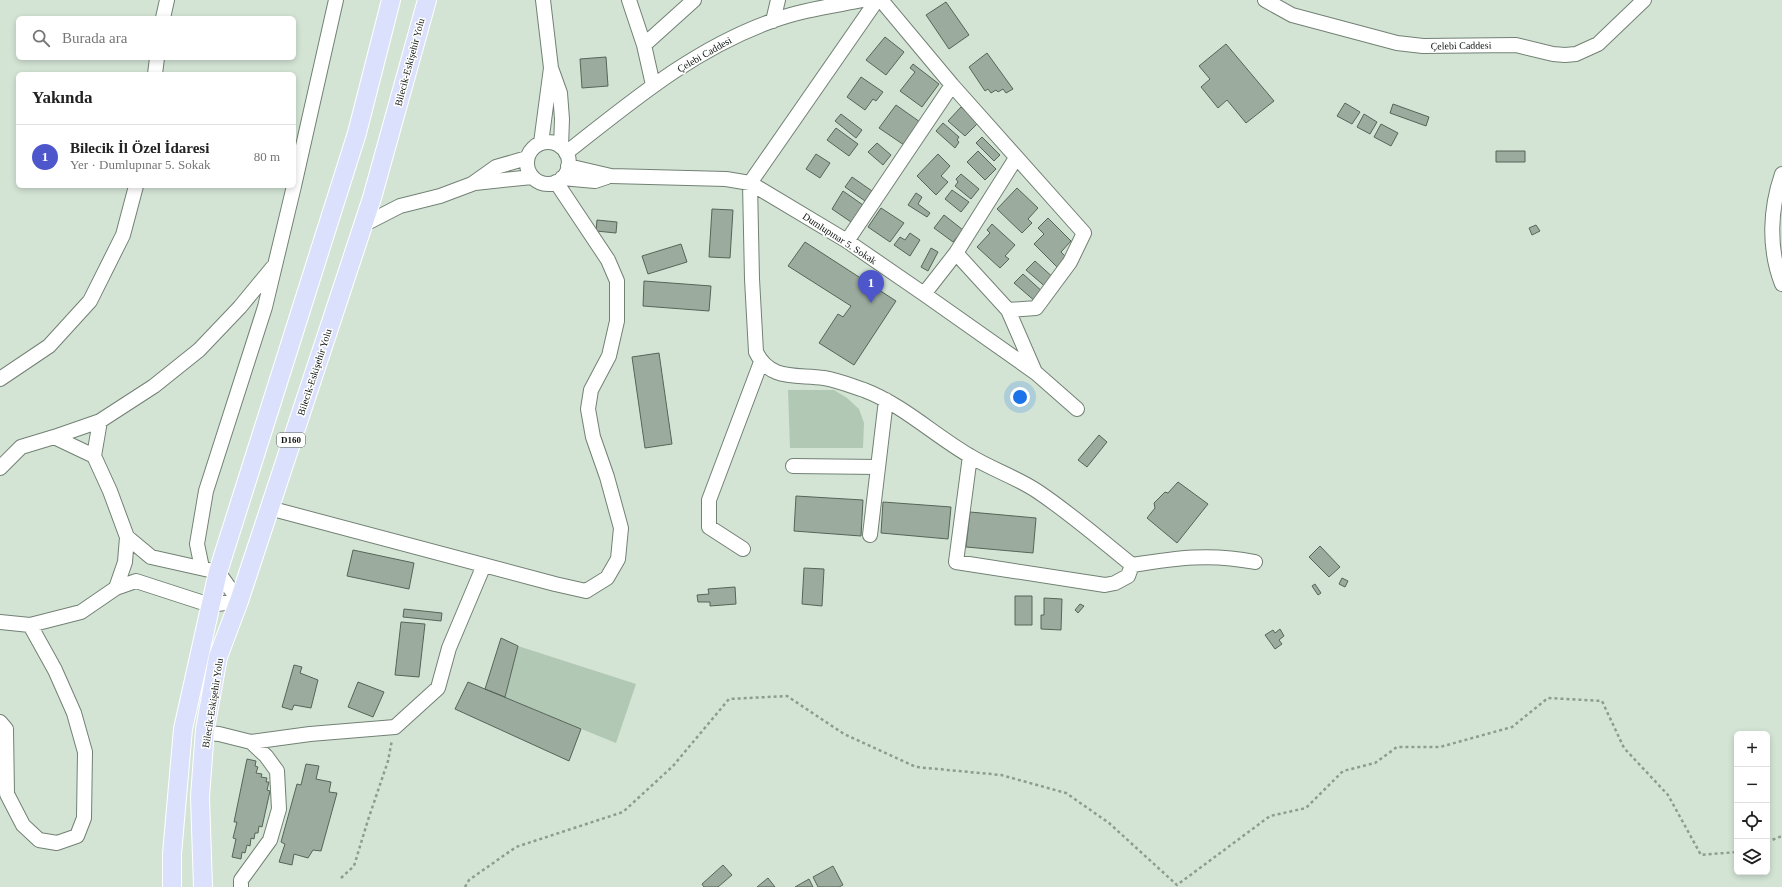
<!DOCTYPE html>
<html lang="tr">
<meta charset="utf-8">
<style>
body{margin:0;font-family:"Times New Roman",serif;background:#f6f6f6;color:#222}
.controls{position:absolute;right:12px;bottom:12px;display:grid;overflow:hidden;border-radius:6px;box-shadow:0 2px 6px #0003}
.controls button{width:36px;height:36px;display:grid;place-items:center;padding:0;border:0;border-bottom:1px solid #e0e0e0;background:#fff;color:#222;font:20px sans-serif}
.you{position:absolute;left:1020px;top:397px;width:14px;height:14px;margin:-10px;border:3px solid #fff;border-radius:50%;background:#1a73e8;box-shadow:0 0 0 6px #1a73e833}
.badge{display:grid;place-items:center;width:26px;height:26px;border-radius:50%;background:#4e56cc;color:#fff;font-size:13px;font-weight:700}
.pin{position:absolute;translate:-50% -33px;filter:drop-shadow(0 1px 2px #0008)}
.pin::after{content:'';position:absolute;top:21px;width:14px;height:12px;background:inherit;clip-path:polygon(0 0,100% 0,50% 100%)}
.list{margin:0;padding:0;list-style:none}
h2{display:flex;justify-content:space-between;align-items:center;height:52px;margin:0;padding:0 16px;font-size:17px}
h2 small{font-size:13px;font-weight:400;color:#767676}
.list li{display:grid;grid-template-columns:26px 1fr auto;gap:12px;align-items:center;box-sizing:border-box;height:64px;padding:0 16px;border-top:1px solid #e0e0e0}
.list b{display:block;font-size:15px;white-space:nowrap}
.list p{margin:0;font-size:13px;white-space:nowrap;color:#767676}
.list em{font-size:13px;font-style:normal;color:#767676}
.icon{flex:none;width:22px;height:22px;fill:none;stroke:currentColor;stroke-width:2;stroke-linecap:round;stroke-linejoin:round}
.map{position:relative;flex:none;width:1782px;height:887px;overflow:hidden}
.search{position:absolute;background:#fff;box-shadow:0 2px 6px #0003;left:16px;top:16px;width:280px;height:44px;display:flex;align-items:center;gap:10px;box-sizing:border-box;padding:0 14px;border-radius:6px;color:#767676;font-size:15px}
.panel{position:absolute;background:#fff;box-shadow:0 2px 6px #0003;left:16px;top:72px;width:280px;height:116px;border-radius:6px}
.map>svg:first-child{display:block}
.green{fill:#b1c8b4}
.building{fill:#9bab9d;stroke:#566558}
.lines{fill:none;stroke-linecap:round;stroke-linejoin:round}
.minor-casing{stroke:#728174;stroke-width:16}
.major-casing{stroke:#fff;stroke-width:20}
.path{stroke:#8e9c90;stroke-width:2.5;stroke-dasharray:3 3;stroke-linecap:butt}
.minor{stroke:#fff;stroke-width:14}
.major{stroke:#dbe1fc;stroke-width:18}
.labels{text-anchor:middle;stroke-width:3;stroke-linejoin:round;paint-order:stroke}
.shield{fill:#fff;stroke:#565a56;stroke-width:1}
.shield-label{font-size:9px;font-weight:bold;fill:#0d130e}
.street-label{font-size:10px;fill:#0d130e;stroke:#fff}
</style>
<div class="map">
<svg width="1782" height="887" viewBox="0 0 1782 887">
<rect width="100%" height="100%" fill="#d3e4d5"/>
<path class="green" d="M788,390H834L847,398L859,409L864,423L863,448H790Z
M518,646L636,684L616,743L505,698Z"/>
<path class="building" d="M946,2L969,35L949,49L926,15Z
M885,37L904,52L886,75L866,60Z
M1226,44L1274,101L1246,123L1227,100L1218,108L1201,87L1210,79L1199,66Z
M987,53L1013,89L1006,93L1003,89L998,92L996,90L991,93L988,89L985,91L969,67Z
M606,57L608,86L582,88L580,59Z
M913,64L939,84L922,107L900,91L915,72L910,68Z
M861,77L883,92L876,101L873,99L865,110L847,97Z
M1345,103L1360,112L1352,124L1337,116Z
M1393,104L1429,117L1426,126L1390,113Z
M896,105L920,122L904,145L879,128Z
M961,107L978,123L965,136L948,121Z
M841,114L862,130L856,138L835,121Z
M1364,114L1377,122L1370,134L1357,127Z
M943,123L959,137L957,140L959,142L955,148L936,131Z
M1381,124L1398,133L1391,146L1374,137Z
M836,128L858,144L849,156L827,140Z
M982,137L1000,155L994,161L976,143Z
M877,143L891,155L883,165L868,152Z
M978,151L996,169L985,180L967,162Z
M1496,151H1525V162H1496Z
M816,154L830,163L820,178L806,169Z
M938,154L950,166L941,176L948,182L936,195L917,176Z
M961,174L979,189L971,199L955,186L958,182L956,179Z
M852,177L872,191L865,201L845,187Z
M1017,188L1038,208L1028,219L1032,223L1022,233L997,209Z
M952,190L969,202L961,212L945,199Z
M843,191L863,205L851,222L832,209Z
M916,193L922,197L918,204L930,213L927,217L908,205Z
M881,208L904,223L890,242L868,227Z
M712,209L733,210L730,258L709,257Z
M944,215L963,230L953,242L934,228Z
M1048,218L1071,241L1061,252L1067,258L1057,267L1034,244L1044,234L1038,228Z
M597,220L617,222L616,233L596,231Z
M992,224L1015,245L1005,256L1009,259L1000,268L977,247L990,233L987,230Z
M1536,225L1540,231L1532,235L1529,228Z
M910,233L920,240L910,256L894,245L900,237L905,240Z
M805,242L896,301L854,365L819,343L838,314L843,317L851,306L788,266Z
M681,244L687,262L648,274L642,256Z
M931,248L938,252L928,271L921,267Z
M1035,261L1056,280L1048,289L1026,270Z
M1023,274L1044,293L1036,302L1014,283Z
M644,281L711,286L709,311L643,306Z
M659,353L672,444L645,448L632,357Z
M1099,435L1107,442L1087,467L1078,460Z
M1178,482L1208,504L1177,543L1147,518L1155,508L1154,503L1165,492L1168,493Z
M796,496L863,500L861,536L794,531Z
M883,502L951,507L948,539L881,533Z
M970,512L1036,518L1033,553L966,547Z
M1320,546L1340,567L1329,577L1309,557Z
M353,550L414,563L409,589L347,576Z
M804,568L824,569L822,606L802,604Z
M1342,578L1348,581L1345,587L1339,584Z
M1315,584L1321,593L1318,595L1312,586Z
M735,587L736,604L710,606V602H698L697,595L709,594L708,589Z
M1015,596H1032V625H1015Z
M1044,598L1062,599L1061,630L1041,629V615H1044Z
M1080,604L1084,606L1078,613L1075,610Z
M404,609L442,613L441,621L403,617Z
M401,622L425,624L419,677L395,675Z
M1280,629L1284,636L1279,640L1282,644L1275,649L1265,635L1273,630L1275,633Z
M501,638L518,646L505,697L485,689Z
M294,665L302,667L300,673L318,680L311,708L294,705L292,710L282,707Z
M358,682L384,692L373,717L348,707Z
M468,682L581,729L569,761L455,709Z
M247,759L256,761L255,766L258,767L256,773L262,774L261,777L267,778L266,782H269L267,790L270,791L262,827L259,826L258,833H255L254,839L251,838L250,846L247,845L245,853L242,852L241,859L232,857L236,839L233,838L237,822H234Z
M306,764L319,766L316,779L331,782L329,792L337,793L321,851L313,850L308,858L294,854L292,865L279,862L285,844L281,842L297,784L301,785Z
M723,865L732,875L718,887H704L702,884Z
M833,866L843,885L839,887H818L813,877Z
M768,878L775,887H757Z
M809,879L813,887H795Z"/>
<g class="lines">
<g class="minor-casing">
<path id="minor" d="M543,0L551,68L560,93L562,119L561,147
M629,0L644,45L653,85
M877,0L750,183L752,279L756,352C770,381 796,374 824,378C837,380 852,386 864,390C903,405 934,435 970,456C991,469 1016,477 1037,491C1070,513 1101,540 1132,565C1177,558 1210,553 1255,562
M881,0L952,85L1084,233L1070,262L1036,308L1008,310
M1265,0L1292,15L1397,43L1423,46L1516,45L1553,54L1565,55L1576,54L1598,44L1644,0
M163,18L167,0
M773,21L778,0
M644,45L694,0
M155,74L157,58
M527 163a21 21 0 1 1 42 0a21 21 0 1 1-42 0Z
M541,143L551,68
M566,153C631,102 693,49 772,21C801,10 833,6 863,0
M568,166L611,176L726,179L750,183L847,241L924,294L1036,373L1077,409
M1782,174C1770,209 1768,248 1782,284
M562,178L595,181L607,177
M475,183L532,177
M294,186L336,0
M363,225L400,206L440,196L472,184L496,167L527,158
M847,241L952,85
M956,253L1008,310L1035,372
M924,294L956,253L1016,158
M0,379L49,346L90,301L123,235L136,186
M54,437L100,421L154,386L199,350L240,307L273,267
M94,456L100,421
M970,456L956,562L1105,585L1115,583L1128,576L1132,565
M793,466L878,467
M0,468L21,447L54,437L94,456L110,491L127,537L125,562L116,588L81,612L30,625L0,622
M269,508L555,584L586,591L607,578L618,559L621,528L607,477L593,437L588,409L591,390L609,356L617,321V281L608,260L556,182
M870,535L886,400
M743,549L709,527V500L761,362
M202,568L197,544L206,491L265,307L294,186
M116,588L136,581L210,605L239,601L218,572L151,557L127,537
M0,722L6,729L7,794L23,825L39,840L57,843L77,836L84,818L85,752L74,713L55,670L30,625
M205,733L219,734L251,742L266,756L277,771L279,809L270,840L241,880V887
M251,742L310,734L395,727L438,688L449,648L484,565"/>
</g>
<g class="major-casing">
<path id="major" d="M172,887V854L183,729L218,572L357,133L391,0
M203,887L200,797L205,729L218,657L239,601L372,198L427,0"/>
</g>
<path class="path" d="M1767,842L1782,836
M341,878L354,866L368,820L388,761L392,740
M465,887L469,880L516,847L623,812L673,766L729,699L787,696L844,734L916,767L1001,775L1066,793L1109,823L1177,885L1270,816L1306,808L1343,771L1375,763L1397,747H1440L1512,727L1548,698L1602,701L1624,748L1668,795L1701,855L1737,852"/>
<use href="#minor" class="minor"/>
<use href="#major" class="major"/>
</g>
<g class="labels">
<rect class="shield" x="277" y="433" width="28" height="14" rx="3"/>
<g class="shield-label">
<text x="291" y="443">D160</text>
</g>
<g class="street-label">
<text transform="translate(1461 45) rotate(-1)" y="4">Çelebi Caddesi</text>
<text transform="translate(704 54) rotate(-30)" y="4">Çelebi Caddesi</text>
<text transform="translate(409 62) rotate(-75)" y="4">Bilecik-Eskişehir Yolu</text>
<text transform="translate(840 238) rotate(33)" y="4">Dumlupınar 5. Sokak</text>
<text transform="translate(314 372) rotate(-72)" y="4">Bilecik-Eskişehir Yolu</text>
<text transform="translate(212 703) rotate(-81)" y="4">Bilecik-Eskişehir Yolu</text>
</g>
</g>
</svg>
<div class="controls">
<button>+</button>
<button>−</button>
<button><svg class="icon" aria-label="locate" viewBox="0 0 24 24"><circle cx="12" cy="12" r="6"/><path d="M12 2v4M12 18v4M2 12h4M18 12h4"/></svg></button>
<button><svg class="icon" aria-label="layers" viewBox="0 0 24 24"><path d="M12 4l9 5-9 5-9-5zM3 14l9 5 9-5"/></svg></button>
</div>
<div class="you"></div>
<div class="pin badge" style="left:871px;top:303px">1</div>
<div class="search"><svg class="icon" aria-label="search" viewBox="0 0 24 24"><circle cx="10" cy="10" r="6"/><path d="M15 15l6 6"/></svg>Burada ara</div>
<section class="panel">
<h2>Yakında<small></small></h2>
<ul class="list">
<li><span class="badge">1</span><div><b>Bilecik İl Özel İdaresi</b><p>Yer · Dumlupınar 5. Sokak</p></div><em>80 m</em></li>
</ul>
</section>
</div>
